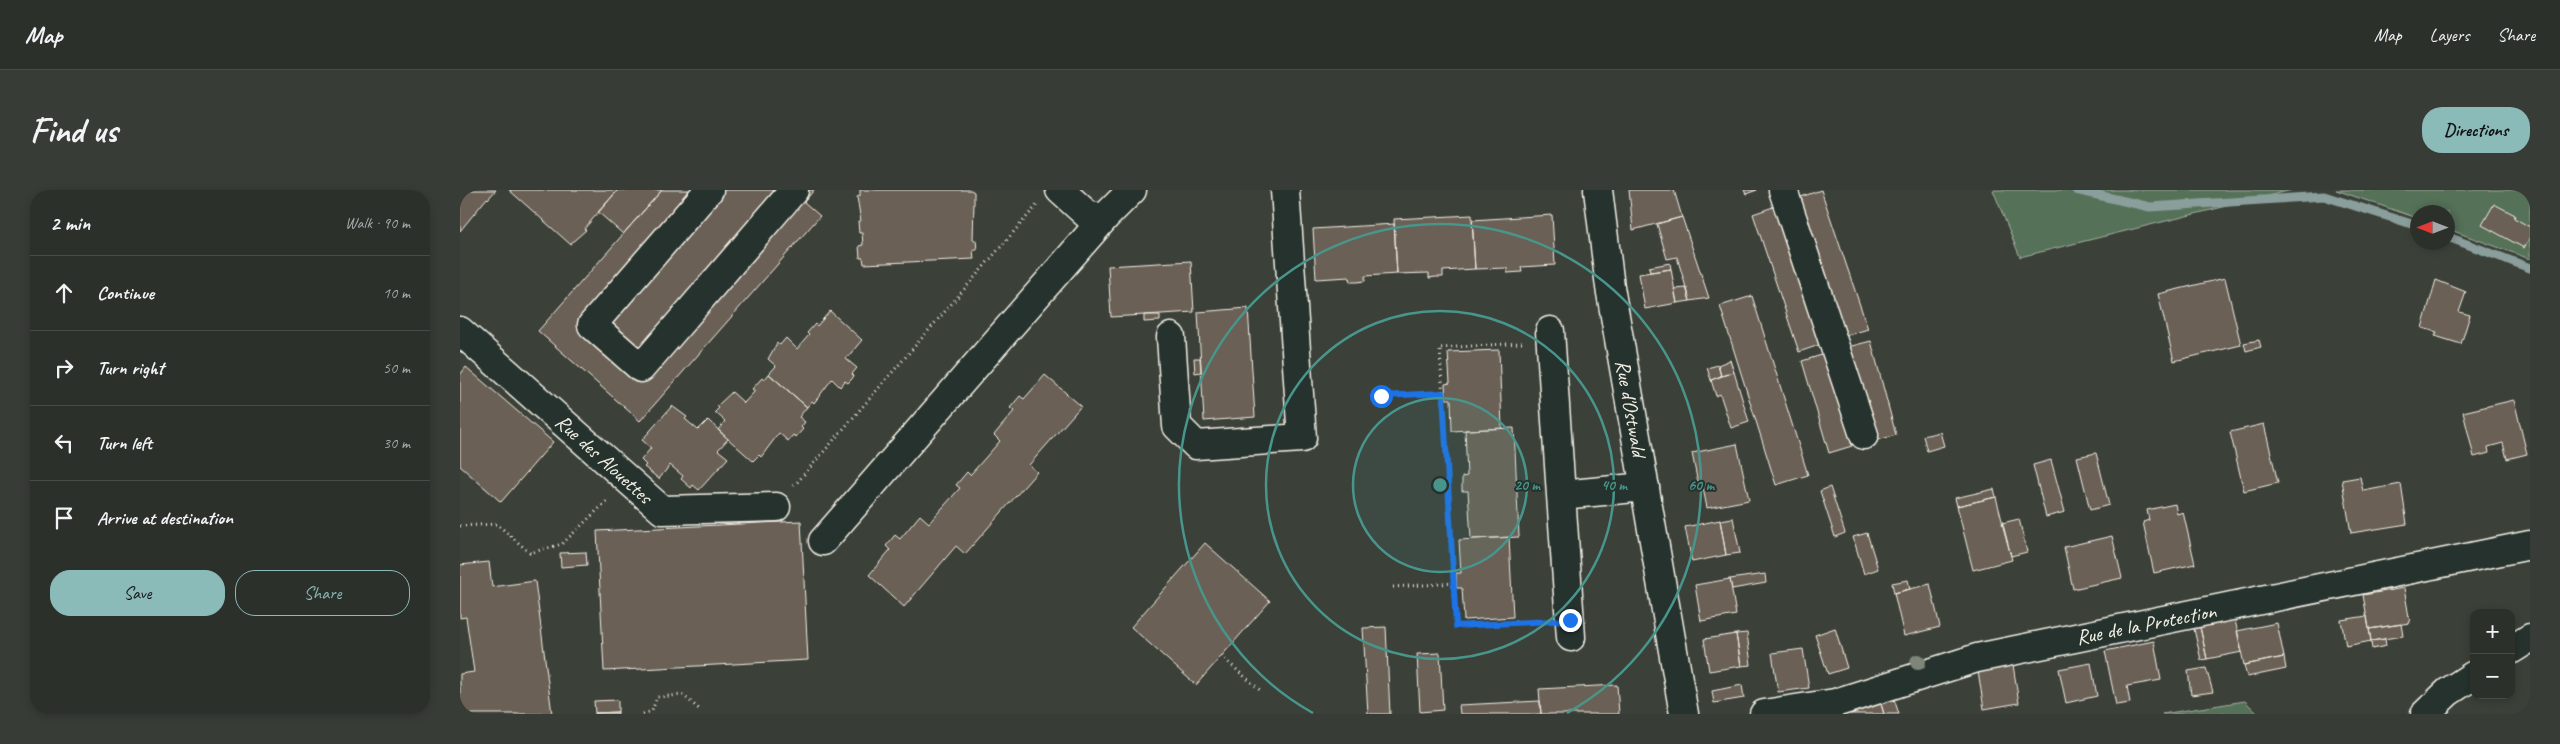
<!DOCTYPE html>
<meta charset="utf-8">
<style>
body{margin:0;font-family:Caveat,sans-serif;background:#383c37;color:#f1f3f6}
.controls{position:absolute;right:15px;bottom:15px;display:grid;overflow:hidden;border-radius:10px;box-shadow:0 2px 8px #0003}
.controls button{width:45px;height:45px;display:grid;place-items:center;padding:0;border:0;border-bottom:1px solid #484b47;background:#2c302b;color:#f1f3f6;font:25px sans-serif}
.compass{position:absolute;left:1950px;top:15px;width:45px;height:45px;border-radius:50%;background:#2c302b;box-shadow:0 2px 8px #0003;rotate:270deg}
.stop{position:absolute;width:15px;height:15px;margin:-11px;border:4px solid #1a73e8;border-radius:50%;background:#fff}
.stop.end{background:#1a73e8;border-color:#fff;box-shadow:0 1px 5px #0008}
.list{margin:0;padding:0;list-style:none}
h2{display:flex;justify-content:space-between;align-items:center;height:65px;margin:0;padding:0 20px;font-size:21px}
h2 small{font-size:16px;font-weight:400;color:#a6a9a9}
.list li{display:grid;grid-template-columns:32px 1fr auto;gap:15px;align-items:center;box-sizing:border-box;height:75px;padding:0 20px;border-top:1px solid #484b47}
.list b{display:block;font-size:19px;white-space:nowrap}
.list em{font-size:16px;font-style:normal;color:#a6a9a9}
.actions{display:flex;gap:10px;padding:15px 20px}
.actions a{flex:1;padding:11px 0;border:1px solid #8bbbb9;border-radius:20px;text-align:center;font-size:18px;color:#8bbbb9}
.actions .main{background:#8bbbb9;color:#111}
.icon{flex:none;width:28px;height:28px;fill:none;stroke:currentColor;stroke-width:2;stroke-linecap:round;stroke-linejoin:round}
.map{position:relative;flex:none;width:2070px;height:524px;overflow:hidden;border-radius:20px}
header{display:flex;align-items:center;gap:30px;box-sizing:border-box;height:70px;padding:0 25px;background:#2c302b;border-bottom:1px solid #484b47}
header strong{font-size:24px}
nav{display:flex;gap:28px;margin-inline-start:auto;font-size:18px}
.intro{display:flex;align-items:center;justify-content:space-between;box-sizing:border-box;height:120px;padding:0 30px}
h1{margin:0;font-size:35px}
.button{padding:12px 22px;border-radius:20px;background:#8bbbb9;color:#111;font-size:18px;font-weight:700}
main{display:flex;gap:30px;padding:0 30px}
aside{flex:1;background:#2c302b;border-radius:20px;box-shadow:0 2px 8px #0003}
.map>svg:first-child{display:block}
.green{fill:#547158;stroke:#a4b1a0}
.lines{fill:none;stroke-linecap:round;stroke-linejoin:round}
.stream{stroke:#8a9e9c;stroke-width:9}
.building{fill:#6b6055;stroke:#f4f1e8}
.minor-casing{stroke:#f4f1e8;stroke-width:31}
.major-casing{stroke:#f4f1e8;stroke-width:31}
.path{stroke:#f4f1e8;stroke-width:3;stroke-dasharray:1 4;stroke-linecap:butt}
.minor{stroke:#26332d;stroke-width:28}
.major{stroke:#26332d;stroke-width:28}
.tree{fill:#7e8579}
.route{stroke:#1a73e8;stroke-width:6}
.ring{fill:none;stroke:#48958c;stroke-width:2.5}
.labels{text-anchor:middle;stroke-width:4;stroke-linejoin:round;paint-order:stroke}
.street-label{font-size:21px;fill:#f4f1e8;stroke:#26332d}
.centre{fill:#48958c;stroke:#26332d;stroke-width:2.5}
.ring-label{font-size:15px;text-anchor:middle;font-weight:bold;fill:#48958c;stroke:#26332d;stroke-width:4;stroke-linejoin:round;paint-order:stroke}
</style>
<header>
<strong>Map</strong>
<nav><a>Map</a><a>Layers</a><a>Share</a></nav>
</header>
<div class="intro"><h1>Find us</h1><a class="button">Directions</a></div>
<main>
<aside>
<h2>2 min<small>Walk · 90 m</small></h2>
<ul class="list">
<li><svg class="icon" aria-label="ahead" viewBox="0 0 24 24"><path d="M12 20V5M6 11l6-6 6 6"/></svg><div><b>Continue</b></div><em>10 m</em></li>
<li><svg class="icon" aria-label="right" viewBox="0 0 24 24"><path d="M7 20v-9h11M14 6l5 5-5 5"/></svg><div><b>Turn right</b></div><em>50 m</em></li>
<li><svg class="icon" aria-label="left" viewBox="0 0 24 24"><path d="M17 20v-9H6M10 6l-5 5 5 5"/></svg><div><b>Turn left</b></div><em>30 m</em></li>
<li><svg class="icon" aria-label="arrive" viewBox="0 0 24 24"><path d="M6 21V4h12l-3 4 3 4H6"/></svg><div><b>Arrive at destination</b></div></li>
</ul>
<div class="actions"><a class="main">Save</a><a>Share</a></div>
</aside>
<div class="map">
<svg width="2070" height="524" viewBox="0 0 2070 524">
<rect width="100%" height="100%" fill="#3b4039"/>
<filter id="ink" filterUnits="userSpaceOnUse"><feTurbulence type="fractalNoise" baseFrequency=".02" numOctaves="2"/><feDisplacementMap in="SourceGraphic" scale="10" xChannelSelector="R" yChannelSelector="G"/><feConvolveMatrix kernelMatrix="1 2 1 2 8 2 1 2 1" color-interpolation-filters="sRGB"/></filter>
<g filter="url(#ink)">
<path class="green" d="M1533,0H1832L1560,67Z
M1876,0H2070V69L1988,39V22H1958L1957,28Z
M1785,511L1798,524H1702Z"/>
<g class="lines">
<path class="stream" d="M1616,0L1690,17L1864,6L1958,36
M1988,47L2070,78"/>
</g>
<path class="building" d="M0,0H36L28,9L27,8L0,41Z
M49,0H158L124,39L126,40L110,54Z
M158,0H202L163,44L138,22Z
M202,0H354L344,12L360,26L180,231L78,141Z
M400,0H511L514,2V12L513,50H516L517,60H513L514,69L404,74L403,68H400L399,56L403,55L402,43H399L398,31H401L397,7L400,6Z
M1169,0H1214L1222,27L1173,40Z
M1284,0H1297L1286,4Z
M1361,0L1408,139L1385,146L1338,8Z
M2034,14L2055,25L2054,28L2070,37V47L2064,58L2022,35Z
M1316,16L1362,154L1339,162L1293,24Z
M1012,25L1015,79L983,81V87H976L969,88V83L937,84L934,29Z
M1092,25L1095,75L1061,77L1062,82L1047,83V78L1015,79L1012,30Z
M1222,27L1249,108L1230,111L1217,67L1207,69L1197,34Z
M934,34L937,84L905,86V91L897,92H890L889,87L856,89L853,39Z
M731,71L734,122L651,127L648,76Z
M1210,73L1211,79L1190,82L1189,77Z
M1211,79L1217,113L1185,119L1179,84Z
M1765,88L1781,155L1714,171L1698,104Z
M1976,90L2006,102L1999,122L2010,125L2001,154L1975,146L1977,142L1962,138Z
M1227,98L1230,111L1217,113L1214,99Z
M1292,106L1348,285L1316,295L1260,116Z
M788,118L795,227L744,231L738,122Z
M370,121L402,150L386,169L397,178L392,184L394,186L391,190L388,193L385,191L380,197L372,189L354,213L352,211L347,217L309,184L316,176L308,169L317,153L320,155L326,148L337,159L349,145L347,143L355,134L357,136Z
M684,125H700V131L684,132Z
M1799,150L1801,157L1786,161L1784,153Z
M1411,151L1436,245L1414,251L1388,157Z
M1039,160L1042,238L992,241L991,209H986L985,194L990,193L988,162Z
M1365,164L1392,256L1369,263L1342,171Z
M734,168H740L741,182L735,183Z
M1270,170L1274,182L1261,186L1258,175Z
M1258,175L1261,186L1251,190L1247,178Z
M6,177L93,252L41,312L0,276V185Z
M1274,182L1289,232L1271,238L1260,204L1256,206L1251,190Z
M309,184L347,217L339,227L345,232L341,237L343,239L336,247L333,245L328,251L319,243L301,267L299,265L293,271L258,240L265,231L255,222L259,218L257,216L272,202L284,213L295,201L292,199L302,188L304,190Z
M585,185L621,216L569,275L577,282L505,364L496,356L444,417L409,385L430,360L426,356L435,345L440,349L460,325L469,333L500,298L496,295L507,282L510,285L540,251L534,245L554,221L550,218L560,206L564,209Z
M2054,210L2067,264L2047,269L2043,253L2028,257L2029,263L2014,267L2003,222Z
M212,216L227,227L225,229L238,240L248,230L268,249L258,260L268,268L239,300L233,295L231,298L221,289L223,286L210,275L199,289L184,277L186,275L181,270L191,258L182,250Z
M1804,234L1818,293L1784,301L1770,242Z
M1054,238L1059,347L1011,349L1008,301H1002V287L1007,286L1005,240Z
M1480,242L1484,256L1467,261L1463,246Z
M1277,254L1289,310L1247,318L1243,298L1239,299L1232,263Z
M1636,263L1649,315L1630,320L1617,267Z
M1591,270L1605,322L1586,327L1573,275Z
M1900,287L1903,301L1941,294L1947,334L1891,343L1882,290Z
M1370,297L1385,343L1375,347L1360,301Z
M1534,299L1536,307L1497,316L1495,308Z
M1536,307L1552,370L1513,380L1497,316Z
M1715,314L1717,324L1723,322L1735,374L1694,383L1683,332L1689,330L1687,320Z
M1273,328L1280,363L1266,365L1260,330Z
M1559,329L1567,362L1551,366L1542,333Z
M1260,330L1266,365L1232,372L1225,337Z
M341,331L348,470L144,481L137,341Z
M1407,343L1418,379L1404,384L1393,347Z
M1652,346L1662,388L1613,399L1604,357Z
M1049,347L1053,427L1004,430L1002,398H996V383H1001L999,350Z
M745,353L810,411L736,495L671,437Z
M126,362L127,375L101,377L100,363Z
M29,372L32,397L75,391L92,524H0V484L14,482L6,427L0,428V375Z
M1305,384L1306,393L1272,399L1270,389Z
M1270,389L1276,425L1241,431L1235,395Z
M1448,390L1450,399L1434,403L1432,393Z
M1470,394L1480,437L1444,446L1434,403Z
M1944,398L1950,433L1909,439L1903,405Z
M1907,426L1911,451L1886,456L1881,430Z
M1775,430L1782,462L1747,469L1740,437Z
M1817,433L1824,467L1784,475L1777,441Z
M1941,434L1943,446L1911,451L1909,439Z
M926,437L930,524H908L903,438Z
M1740,437L1747,469L1741,470L1734,439Z
M1375,438L1387,478L1368,484L1355,445Z
M1287,443L1291,475L1281,476L1276,444Z
M1276,444L1281,476L1249,481L1244,449Z
M1925,449L1926,456L1912,459L1911,451Z
M1694,451L1701,490L1667,496L1670,513L1656,515L1645,461Z
M1343,459L1349,498L1318,502L1312,463Z
M980,463L983,520L960,522L957,464Z
M1824,467L1826,479L1787,487L1784,475Z
M1631,473L1637,506L1606,513L1599,479Z
M1553,475L1559,513L1524,519L1518,481Z
M1746,478L1753,502L1731,505L1728,481Z
M1157,495L1159,524H1081L1079,499Z
M1282,495L1284,508L1254,513L1252,501Z
M1434,509L1439,524H1424L1421,514Z
M158,510V522L135,523L134,511Z
M1080,511L1081,524H1000L999,515Z
M1421,514L1424,524H1390L1405,519Z
M158,522V524H135V523Z"/>
<g class="lines">
<g class="minor-casing">
<path id="minor" d="M249,0L132,135L181,178L334,0
M600,0L631,28L646,26L672,0
M1323,0L1404,245
M0,141L202,320L316,317
M1090,141L1101,305L1185,297
M711,147L717,236L736,255L842,248L825,0
M1101,305L1111,447
M363,351L646,26
M2051,460L2070,448
M1304,524L1375,513L1517,468L2070,355
M1965,524L1988,502L2014,485"/>
</g>
<g class="major-casing">
<path id="major" d="M1138,0L1150,97L1224,524"/>
</g>
<path class="path" d="M1062,153L980,158L996,436L1082,431
M921,206L983,203
M334,296L577,15
M0,336L37,334L70,363L102,354L148,310
M933,397L994,393
M761,466L800,500
M183,524L192,521L197,507L223,505L240,520"/>
<use href="#minor" class="minor"/>
<use href="#major" class="major"/>
</g>
<circle class="tree" cx="1458" cy="472" r="8"/>
</g>
<g class="lines" filter="url(#ink)">
<path class="route" d="M921,206L983,203L996,436L1110,430"/>
</g>
<circle cx="980" cy="295" r="87" fill="#48958c" fill-opacity=".12"/>
<g class="ring">
<circle cx="980" cy="295" r="87"/>
<circle cx="980" cy="295" r="174"/>
<path d="M853 523A261 261 0 1 1 1107 523"/>
</g>
<g class="labels">
<g class="street-label">
<text transform="translate(1171 218) rotate(80)" y="7">Rue d'Ostwald</text>
<text transform="translate(144 269) rotate(42)" y="7">Rue des Alouettes</text>
<text transform="translate(1686 434) rotate(-11)" y="7">Rue de la Protection</text>
</g>
</g>
<circle cx="980" cy="295" r="8" class="centre"/>
<g class="ring-label">
<text x="1067" y="300">20 m</text>
<text x="1154" y="300">40 m</text>
<text x="1241" y="300">60 m</text>
</g>
</svg>
<div class="controls">
<button>+</button>
<button>−</button>
</div>
<svg class="compass" viewBox="-18 -18 36 36"><path d="M0-13l5 13h-10z" fill="#e53935"/><path d="M0 13l5-13h-10z" fill="#a6a9a9"/></svg>
<div class="stop" style="left:921px;top:206px"></div>
<div class="stop end" style="left:1110px;top:430px"></div>
</div>
</main>
